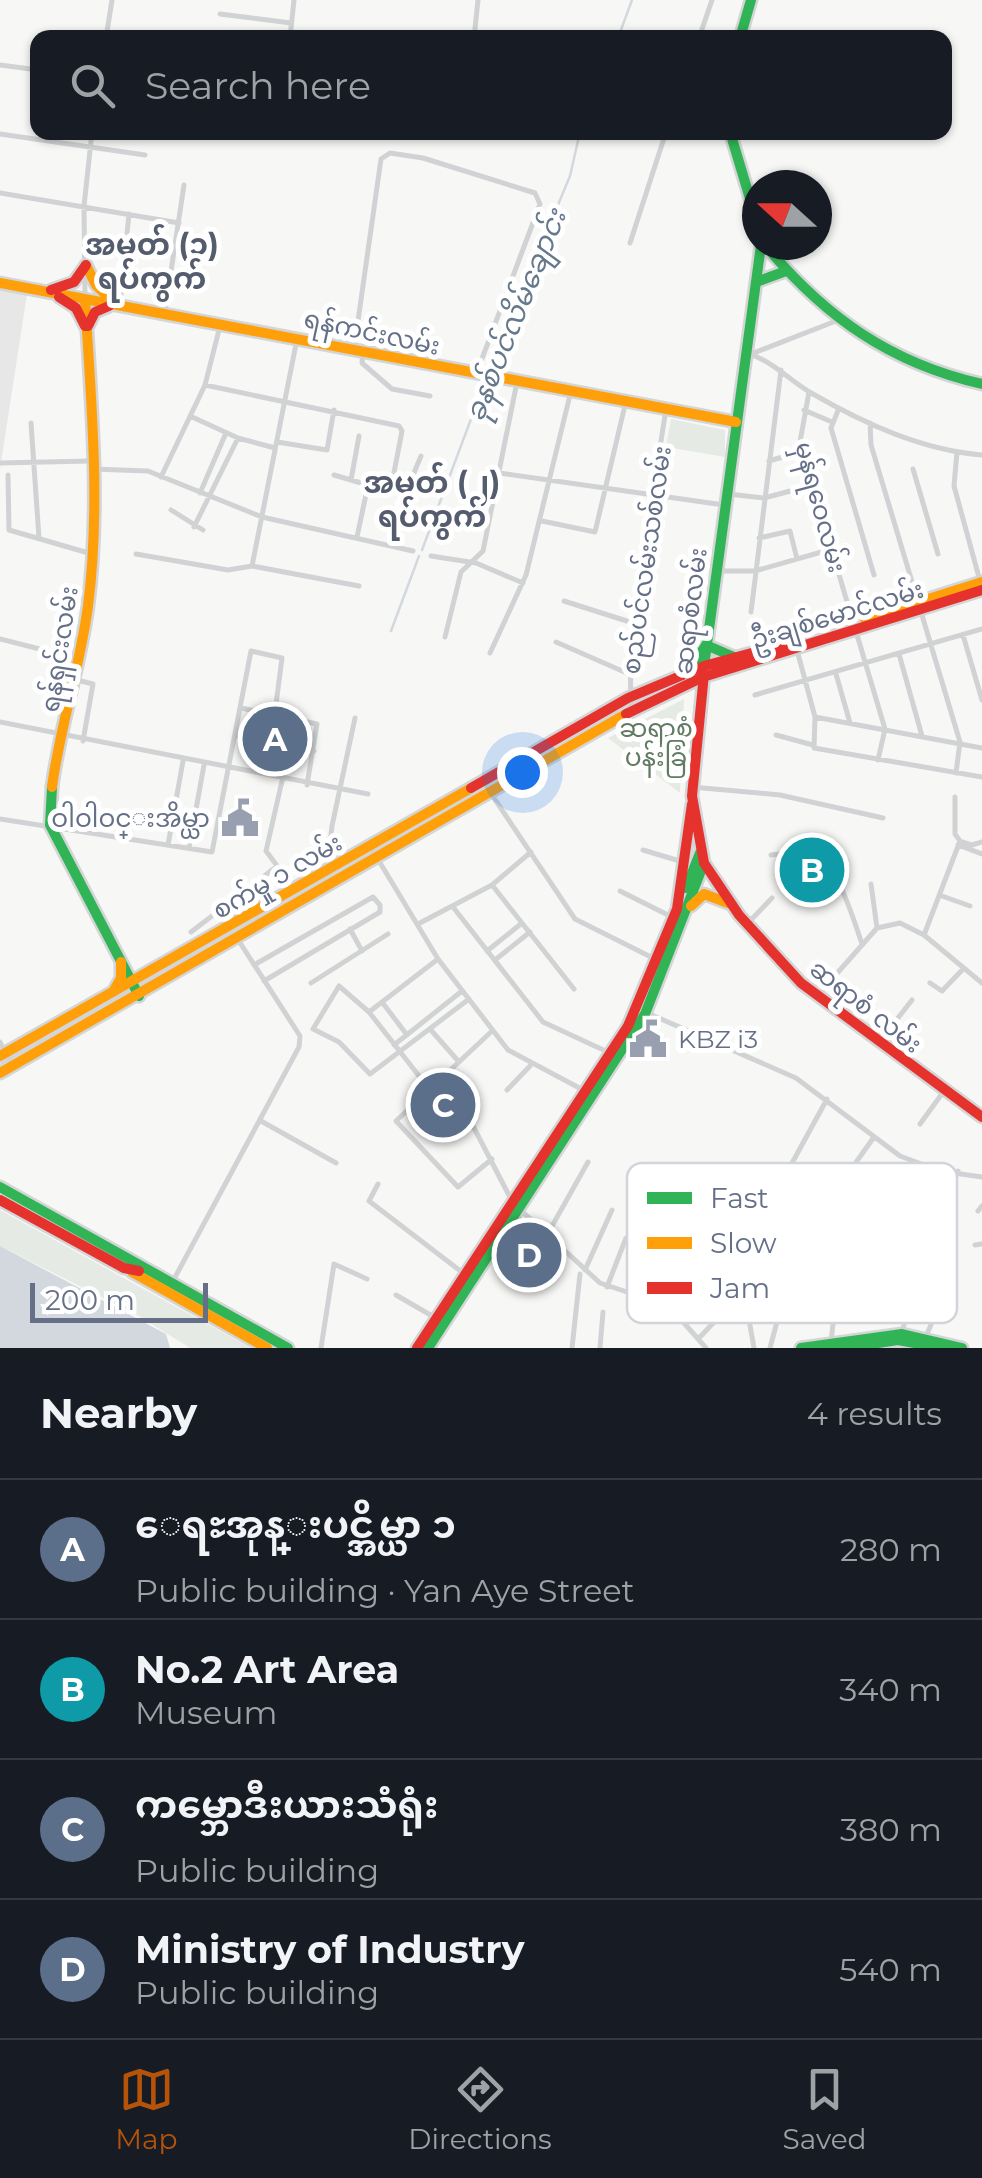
<!DOCTYPE html>
<meta charset="utf-8">
<style>
body{margin:0;font-family:Montserrat,"Noto Sans Myanmar",sans-serif;background:#20242c;color:#f1f3f6}
.compass{position:absolute;left:742px;top:170px;width:90px;height:90px;border-radius:50%;background:#171b24;box-shadow:0 2px 8px #0004;rotate:291deg}
.scale{position:absolute;left:30px;bottom:25px;width:178px;box-sizing:border-box;padding-left:10px;border:5px solid #657088;border-top:0;font-size:28px;line-height:35px;white-space:nowrap;color:#657088;-webkit-text-stroke:8px #fff;paint-order:stroke}
.you{position:absolute;left:522px;top:772px;width:35px;height:35px;margin:-25px;border:8px solid #fff;border-radius:50%;background:#1a73e8;box-shadow:0 0 0 15px #1a73e833}
.badge{display:grid;place-items:center;width:65px;height:65px;border-radius:50%;background:#b45309;color:#fff;font-size:32px;font-weight:700}
.pin{position:absolute;translate:-50% -50%;border:5px solid #fff;box-shadow:0 2px 10px #0006}
.list{margin:0;padding:0;list-style:none}
h2{display:flex;justify-content:space-between;align-items:center;height:130px;margin:0;padding:0 40px;font-size:42px}
h2 small{font-size:32px;font-weight:400;color:#9ea1a6}
.list li{display:grid;grid-template-columns:65px 1fr auto;gap:30px;align-items:center;box-sizing:border-box;height:140px;padding:0 40px;border-top:2px solid #363941}
.list b{display:block;font-size:38px;white-space:nowrap}
.list p{margin:0;font-size:32px;white-space:nowrap;color:#9ea1a6}
.list em{font-size:32px;font-style:normal;color:#9ea1a6}
.icon{flex:none;width:55px;height:55px;fill:none;stroke:currentColor;stroke-width:2;stroke-linecap:round;stroke-linejoin:round}
.map{position:relative;flex:none;width:982px;height:1348px;overflow:hidden}
.search{position:absolute;background:#171b24;box-shadow:0 2px 8px #0004;left:30px;right:30px;top:30px;height:110px;display:flex;align-items:center;gap:25px;box-sizing:border-box;padding:0 35px;border-radius:20px;color:#9ea1a6;font-size:38px}
.sheet{height:690px;background:#171b24}
nav{display:flex;justify-content:space-around;align-items:center;box-sizing:border-box;height:140px;border-top:2px solid #363941;background:#171b24;font-size:28px;color:#9ea1a6}
nav a{display:grid;justify-items:center;gap:5px}
nav .on{color:#b45309}
.map>svg:first-child{display:block}
.built{fill:#e7e7e8}
.green{fill:#e6eae4}
.water{fill:#d3d8de}
.lines{fill:none;stroke-linecap:round;stroke-linejoin:round}
.stream{stroke:#d3d8de;stroke-width:2.5}
.fast-casing{stroke:#d3d5d6;stroke-width:15}
.slow-casing{stroke:#d3d5d6;stroke-width:15}
.jam-casing{stroke:#d3d5d6;stroke-width:15}
.street{stroke:#d1d2d3;stroke-width:5}
.fast{stroke:#30b455;stroke-width:10}
.slow{stroke:#ff9f0a;stroke-width:10}
.jam{stroke:#e5322d;stroke-width:10}
.labels{text-anchor:middle;stroke-width:10;stroke-linejoin:round;paint-order:stroke}
.street-label{font-size:25px;fill:#657088;stroke:#fff}
.park-label{font-size:25px;fill:#617a62;stroke:#fff}
.poi-label{font-size:25px;fill:#657088;stroke:#fff;text-anchor:end}
.water-label{font-size:28px;font-style:italic;fill:#66788b;stroke:#fff}
.quarter-label{font-size:30px;font-weight:bold;fill:#545c6d;stroke:#fff}
.key{fill:#fff;stroke:#d1d4db;stroke-width:2.5}
.key-label{font-size:28px;fill:#657088}
</style>
<div class="map">
<svg width="982" height="1348" viewBox="0 0 982 1348">
<rect width="100%" height="100%" fill="#f7f7f6"/>
<path class="built" d="M0,289L27,294L0,469Z"/>
<path class="green" d="M671,419L725,430V457L666,447Z
M684,699L680,793L608,738Z
M0,1210L251,1348H190L137,1315L0,1246Z"/>
<path class="water" d="M0,1246L166,1334L170,1348H0Z"/>
<g class="lines">
<path class="stream" d="M618,38L632,0
M489,371L570,176L580,132
M422,550L486,379
M391,631L419,556"/>
<g class="fast-casing">
<path id="fast" d="M740,38L751,0
M730,132L757,222
M765,245C825,317 890,363 982,384
M756,282L786,271
M704,666L761,245
M691,669L706,645L734,657
M52,787L50,825L139,996
M686,888L700,853
M0,1187L288,1348
M428,1348L645,1014L704,863
M801,1348L902,1334L962,1348
M845,1348L898,1340L941,1348"/>
</g>
<g class="slow-casing">
<path id="slow" d="M86,265L96,285L112,301
M0,283L736,422
M865,619L982,582
M52,787C60,726 80,667 88,606C101,504 91,401 85,299
M691,906L704,894L728,903
M113,992L121,978V962
M0,1056L471,788
M0,1073L626,714
M132,1272L267,1348"/>
</g>
<g class="jam-casing">
<path id="jam" d="M51,290L74,282L86,265
M59,297L76,308L85,326
M88,326L95,312L109,306
M704,674L692,796L704,863L739,915L801,983L982,1117
M626,714L703,677L982,590
M471,788L628,698L704,666L788,643
M0,1200L124,1268L139,1271
M417,1348L628,1026L677,909L692,804"/>
</g>
<path class="street" d="M220,14L291,23
M106,38L112,0
M290,38L294,0
M474,38L478,0
M699,38L712,0
M0,65L38,70
M0,134L145,155
M0,193L179,223
M630,243L666,132
M85,299L84,206L92,132
M120,304L129,214
M165,311L184,185
M354,349L381,159L390,153L423,158L535,193L540,204L477,372
M363,351L362,363L392,389L430,396
M746,353C772,360 790,381 813,394C865,424 922,450 982,455
M751,354L836,321
M205,385L399,426L402,431L392,483L368,485L357,537
M809,392L800,442L853,622
M839,408L831,428L874,575
M804,410L832,422
M190,416L238,438L275,448
M31,423L39,538
M870,423L871,445L960,742L956,773
M277,442L327,450L334,410
M957,452L954,486L980,581
M769,461L803,451
M0,463L90,461
M93,469L148,471L262,517L413,551
M913,469L938,554
M499,473L724,505
M8,475L9,530L92,554
M334,475L368,485
M161,477L205,385L221,322
M351,480L359,436
M392,483L411,480L421,456
M200,493L226,433
M728,494L764,498L813,485
M171,510L203,530
M542,521L595,532L626,401
M194,527L238,438
M759,538L790,531L797,559
M136,554L228,570L252,566L359,586
M431,556L476,563L523,583
M252,566L297,339
M718,571H755L832,549
M564,601L633,623
M751,612L781,370
M855,628L885,729L878,760
M963,635L982,700
M445,637L461,572L483,551L517,382
M0,639L79,659
M556,642L629,674
M797,650L815,717L814,748L982,777
M490,653L526,575L571,391
M899,654L922,736
M836,674L850,723
M77,680L93,684L83,741
M755,695L982,629
M241,708L317,724L307,785
M631,711L630,640L666,409
M815,717L982,748
M0,722L368,794
M776,735L813,745
M236,736L314,751
M282,781L266,851L293,887
M692,787L780,795L883,818
M490,792L575,919L655,959
M0,819L212,852L251,651L282,658L275,712
M960,841L972,845L982,842
M168,845L183,761
M958,845L982,854
M370,846L438,959L508,1050L585,1091
M189,848L204,765
M643,850L683,862
M771,855C783,854 800,850 812,853C837,861 854,921 862,944
M339,860L330,843L332,826L355,718
M813,880L829,871
M871,884L877,928
M492,885L574,989
M620,891L674,918
M241,893L254,911
M942,896L970,906
M824,899L841,888
M453,907L543,1022L612,1054
M418,924L492,885L531,852
M747,924L772,898
M350,929L362,951
M191,932L276,867
M924,935L960,841L955,834V797
M487,951L522,923
M495,960L530,932
M254,965L373,897L380,905V912L264,981
M311,983L388,934
M930,983L942,991L964,968
M818,995L877,928L900,923L924,935L982,983
M469,999L370,1074L339,1042L313,1029L339,986L369,1012L423,1081L441,1089L455,1103L472,1124L513,1203L600,1283L669,1306L706,1348
M382,1002L407,1035
M369,1012L438,959
M645,1012L796,1078L900,1156L940,1171L982,1177
M430,1029L459,1062
M880,1041L912,1000
M0,1042L12,1066
M394,1045L462,991
M507,1090L530,1066
M261,1121L336,1163
M920,1124L944,1091
M492,1159L458,1187L396,1121L492,1031
M791,1165L827,1099
M378,1184L369,1201L463,1273
M836,1200L847,1175L874,1137
M978,1211L982,1206
M750,1218L758,1234L807,1266L803,1282L782,1303L770,1348
M913,1220L940,1171
M547,1235L588,1162
M975,1245L982,1244
M939,1246L929,1228L958,1171
M645,1252L653,1219
M585,1270L612,1210
M173,1281L299,1047L300,1036L237,938
M607,1287L626,1238
M630,1291L645,1252L688,1266L674,1310
M396,1295L434,1317
M745,1297L754,1348
M903,1331L908,1297
M927,1334L949,1283
M698,1339L718,1318
M831,1343L836,1295L858,1239
M321,1348L334,1264L367,1279
M572,1348L580,1274
M600,1348L603,1312"/>
<use href="#fast" class="fast"/>
<use href="#slow" class="slow"/>
<use href="#jam" class="jam"/>
</g>
<defs>
<g id="civic-bare" transform="scale(3)"><path d="M-.6-6.5H3V-4.5H.6V-3L4-1V1h2V6H-6V1h2V-1L-.6-3ZM-1.2 2.5V6h2.4V2.5Z" fill="#989fae" stroke="#fff" stroke-width="2.5" paint-order="stroke"/></g>
</defs>
<g fill-rule="evenodd">
<use href="#civic-bare" x="240" y="818"/>
<use href="#civic-bare" x="648" y="1039"/>
</g>
<g class="labels">
<g class="street-label">
<text transform="translate(372 332) rotate(12)" y="9">ရန်ကင်းလမ်း</text>
<text transform="translate(821 507) rotate(75)" y="9">မှန်ရဝေလမ်း</text>
<text transform="translate(646 560) rotate(-82)" y="9">စည်ပင်လမ်းသစ်လမ်း</text>
<text transform="translate(690 611) rotate(-83)" y="9">ဆရာစံလမ်း</text>
<text transform="translate(837 614) rotate(-17)" y="9">ဦးချစ်မောင်လမ်း</text>
<text transform="translate(59 649) rotate(-81)" y="9">ရန်ရှင်းလမ်း</text>
<text transform="translate(277 876) rotate(-30)" y="9">စက်မှု ၁ လမ်း</text>
<text transform="translate(866 1006) rotate(38)" y="9">ဆရာစံ လမ်း</text>
</g>
<g class="park-label">
<text x="656" y="737">ဆရာစံ<tspan x="656" dy="29">ပန်းခြံ</tspan></text>
</g>
<g class="poi-label">
<text x="210" y="827">ဝါဝါဝင္းအိမ္ယာ</text>
<text x="678" y="1048" text-anchor="start">KBZ i3</text>
</g>
<g class="water-label">
<text transform="translate(515 315) rotate(-68)" y="10">ခုနစ်ပင်လိမ်ချောင်း</text>
</g>
<g class="quarter-label">
<text x="152" y="255">အမှတ် (၁)<tspan x="152" dy="34">ရပ်ကွက်</tspan></text>
<text x="432" y="493">အမှတ် (၂)<tspan x="432" dy="34">ရပ်ကွက်</tspan></text>
</g>
</g>
<rect x="627" y="1163" width="330" height="160" rx="15" class="key"/>
<rect x="647" y="1192" width="45" height="12" fill="#30b455"/>
<rect x="647" y="1237" width="45" height="12" fill="#ff9f0a"/>
<rect x="647" y="1282" width="45" height="12" fill="#e5322d"/>
<g class="key-label">
<text x="710" y="1208">Fast</text>
<text x="710" y="1253">Slow</text>
<text x="710" y="1298">Jam</text>
</g>
</svg>
<svg class="compass" viewBox="-18 -18 36 36"><path d="M0-13l5 13h-10z" fill="#e53935"/><path d="M0 13l5-13h-10z" fill="#9ea1a6"/></svg>
<div class="scale">200 m</div>
<div class="you"></div>
<div class="pin badge" style="left:275px;top:739px;background:#5c6f8a">A</div>
<div class="pin badge" style="left:812px;top:870px;background:#0f9aa8">B</div>
<div class="pin badge" style="left:443px;top:1105px;background:#5c6f8a">C</div>
<div class="pin badge" style="left:529px;top:1255px;background:#5c6f8a">D</div>
<div class="search"><svg class="icon" aria-label="search" viewBox="0 0 24 24"><circle cx="10" cy="10" r="6"/><path d="M15 15l6 6"/></svg>Search here</div>
</div>
<section class="sheet">
<h2>Nearby<small>4 results</small></h2>
<ul class="list">
<li><span class="badge" style="background:#5c6f8a">A</span><div><b>ေရႊအုန္းပင္အိမ္ယာ ၁</b><p>Public building · Yan Aye Street</p></div><em>280 m</em></li>
<li><span class="badge" style="background:#0f9aa8">B</span><div><b>No.2 Art Area</b><p>Museum</p></div><em>340 m</em></li>
<li><span class="badge" style="background:#5c6f8a">C</span><div><b>ကမ္ဘောဒီးယားသံရုံး</b><p>Public building</p></div><em>380 m</em></li>
<li><span class="badge" style="background:#5c6f8a">D</span><div><b>Ministry of Industry</b><p>Public building</p></div><em>540 m</em></li>
</ul>
</section>
<nav>
<a class="on"><svg class="icon" aria-label="map" viewBox="0 0 24 24"><path d="M3 6l6-2 6 2 6-2v14l-6 2-6-2-6 2zM9 4v14M15 6v14"/></svg>Map</a>
<a><svg class="icon" aria-label="directions" viewBox="0 0 24 24"><path d="M12 3l9 9-9 9-9-9zM9 14v-3h6M13 9l2 2-2 2"/></svg>Directions</a>
<a><svg class="icon" aria-label="saved" viewBox="0 0 24 24"><path d="M7 4h10v16l-5-4-5 4z"/></svg>Saved</a>
</nav>
